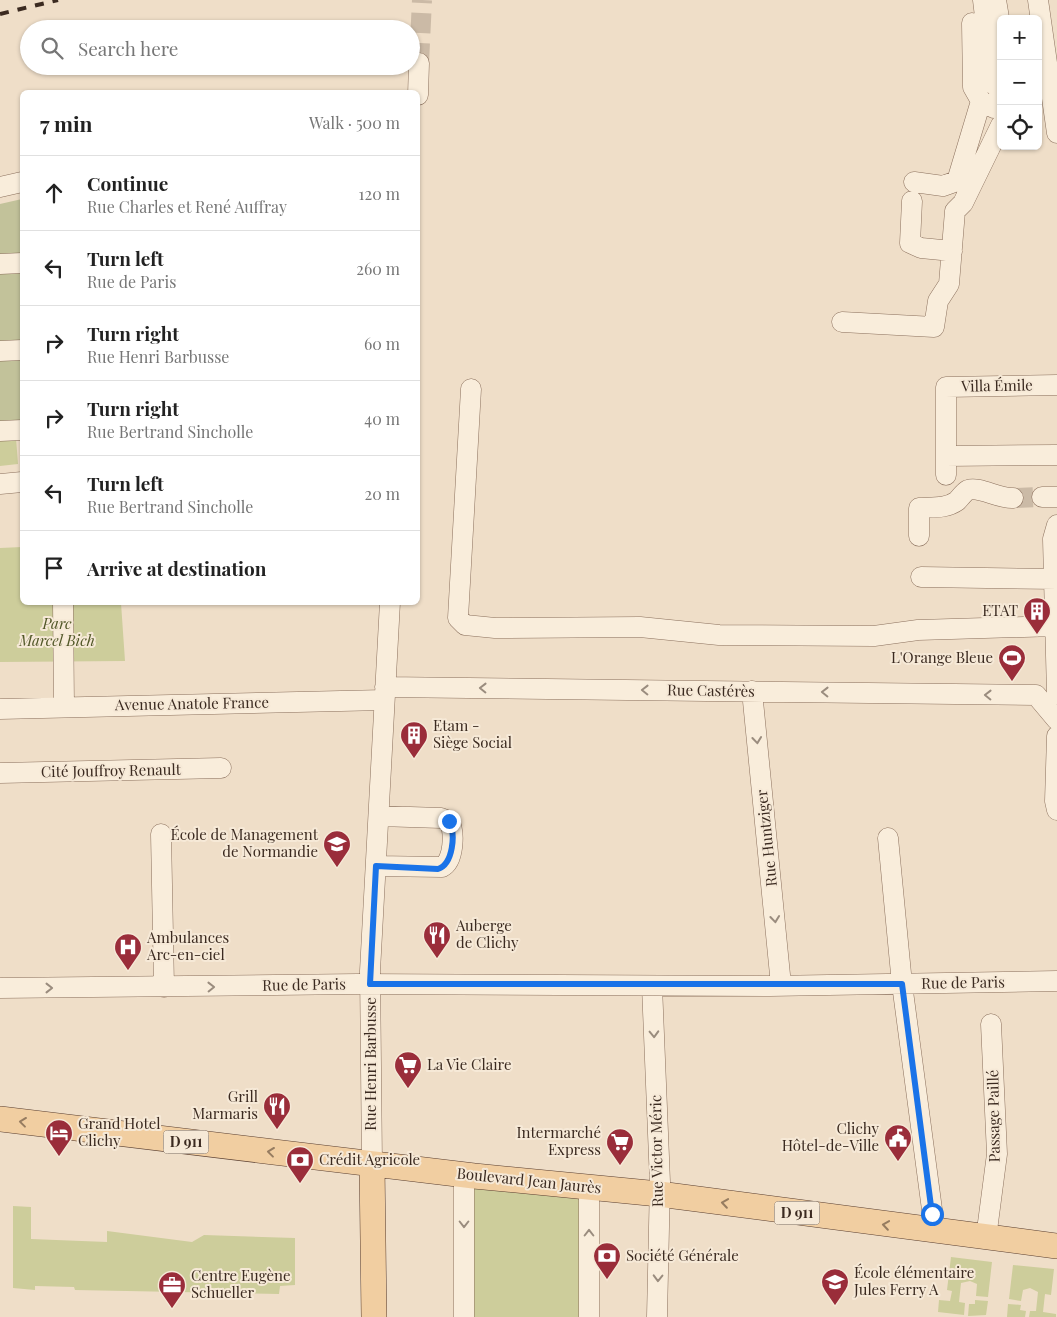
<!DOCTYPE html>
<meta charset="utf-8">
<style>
body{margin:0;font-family:"Playfair Display",serif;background:#f2f2f2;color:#222}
.controls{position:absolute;right:15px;top:15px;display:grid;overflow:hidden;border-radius:8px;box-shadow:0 1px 4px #0004}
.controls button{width:45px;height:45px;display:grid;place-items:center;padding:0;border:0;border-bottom:1px solid #e0e0e0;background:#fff;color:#222;font:25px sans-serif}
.stop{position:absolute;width:15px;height:15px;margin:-11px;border:4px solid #1a73e8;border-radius:50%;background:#fff}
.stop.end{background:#1a73e8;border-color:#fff;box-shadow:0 1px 5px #0008}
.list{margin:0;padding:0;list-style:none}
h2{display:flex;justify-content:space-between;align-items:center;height:65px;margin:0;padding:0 20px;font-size:21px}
h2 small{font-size:16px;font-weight:400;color:#767676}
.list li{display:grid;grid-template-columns:32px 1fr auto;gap:15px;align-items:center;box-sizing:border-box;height:75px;padding:0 20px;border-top:1px solid #e0e0e0}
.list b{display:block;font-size:19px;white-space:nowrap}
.list p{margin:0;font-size:16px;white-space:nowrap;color:#767676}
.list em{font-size:16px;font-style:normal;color:#767676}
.icon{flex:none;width:28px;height:28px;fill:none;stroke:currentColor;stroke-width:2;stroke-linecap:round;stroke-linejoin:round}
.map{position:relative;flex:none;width:1057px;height:1317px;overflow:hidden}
.search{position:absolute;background:#fff;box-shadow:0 1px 4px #0004;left:20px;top:20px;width:400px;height:55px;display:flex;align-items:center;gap:12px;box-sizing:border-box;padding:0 18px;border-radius:28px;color:#767676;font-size:19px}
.panel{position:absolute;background:#fff;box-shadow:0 1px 4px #0004;left:20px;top:90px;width:400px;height:515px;border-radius:8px}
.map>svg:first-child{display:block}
.green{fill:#cdcd9b}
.cemetery{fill:#c2c29a}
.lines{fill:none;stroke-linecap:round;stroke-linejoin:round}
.minor-tunnel{stroke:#cbbaa6;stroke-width:20;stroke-dasharray:20 10;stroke-linecap:butt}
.minor-casing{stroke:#8b705d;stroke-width:21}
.major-casing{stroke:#593e30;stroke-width:26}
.minor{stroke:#f9eddb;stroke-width:20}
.major{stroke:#f1cea1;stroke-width:25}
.rail{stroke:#3b2a20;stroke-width:4;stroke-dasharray:9 9;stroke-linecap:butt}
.oneway{stroke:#9a8c7e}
.oneway2{stroke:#967c60}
.route{stroke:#1a73e8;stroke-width:6}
.labels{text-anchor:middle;stroke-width:4;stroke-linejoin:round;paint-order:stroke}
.shield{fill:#f6e9d7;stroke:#736357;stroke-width:1}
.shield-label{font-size:14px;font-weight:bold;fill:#3b2a20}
.street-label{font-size:15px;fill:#3b2a20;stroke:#f6e9d7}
.poi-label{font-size:15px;fill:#3b2a20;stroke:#f6e9d7;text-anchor:start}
.park-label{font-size:15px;font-style:italic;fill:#515727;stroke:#f6e9d7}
</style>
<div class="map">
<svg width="1057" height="1317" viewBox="0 0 1057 1317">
<rect width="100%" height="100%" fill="#efdec8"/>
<path class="green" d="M16,438L18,464L0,466V439Z
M22,547V602L121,603L125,661L0,662V548Z
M464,1175L589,1187V1317H464Z
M13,1206L31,1207V1239L107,1242V1231L192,1242L204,1235L295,1238V1285L280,1286L279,1294L75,1290L74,1287L35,1286V1290L13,1288Z
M951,1257L992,1262L988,1297L976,1296L977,1284L970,1281L961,1283L959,1302L965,1303L964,1315L938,1312L939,1300L950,1301L952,1291L947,1290Z
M1013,1265L1054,1269L1051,1295L1045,1294L1043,1312L1056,1314V1317H1029L1030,1311H1036L1038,1292L1030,1288L1023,1290L1021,1301L1009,1299Z
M975,1300L988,1301L986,1315L968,1316L969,1304H975Z
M1008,1304L1021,1305L1020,1310L1026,1311L1025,1317H1007Z"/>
<path class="cemetery" d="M22,199V436L0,437V204Z"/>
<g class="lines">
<path class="minor-tunnel" d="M419,63L422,0
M1013,498L1042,497"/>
<g class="minor-casing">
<path id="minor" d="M983,0L993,83L1001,92
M996,0L1001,30
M1038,0L1057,133
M972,23L973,87L981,101L994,108L999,107L1001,103
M418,95L419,63
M914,182L943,186L957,181L981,101
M0,187L22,182
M912,201L910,243L921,248L952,251
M0,264L22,263
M842,322L934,327L938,301L949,284L955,211L963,203L1001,125
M0,351L22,350
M1057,385L946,387V456L1057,455
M471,389L458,618L465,625L495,628L640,627L719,635L874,636L918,630L1055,626
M0,431L22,430
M946,456V475
M0,484L22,482
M1042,497H1057
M1057,525L1053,539L1057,694
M919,536V508C931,507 946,509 957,501C960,498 964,492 968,490C979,486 999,499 1013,498
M921,577L1057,579
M63,602L64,706
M385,687L1036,695L1057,720
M752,691L781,985
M0,709L384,700
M1057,736L1055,801L1057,810
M0,773L221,768
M161,834L164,987
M888,838L902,984L935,1232
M376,866L442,867C454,861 455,832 449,821L441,818L379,816
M652,986L660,1182L657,1317
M0,988L358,984L770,986L1057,981
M372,1164L370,971L390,602
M464,1175V1317
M986,1238L997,1154L991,1024
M589,1317V1187"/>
</g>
<g class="major-casing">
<path id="major" d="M0,1119L474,1176L659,1194L1057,1246
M372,1164L374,1317"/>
</g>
<use href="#minor" class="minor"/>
<use href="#major" class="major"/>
<path class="rail" d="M0,14L58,0"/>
</g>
<defs><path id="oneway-chevron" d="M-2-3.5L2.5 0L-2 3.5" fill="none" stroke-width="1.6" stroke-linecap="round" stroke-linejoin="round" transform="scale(1.25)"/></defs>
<g class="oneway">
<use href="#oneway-chevron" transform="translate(483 688) rotate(-179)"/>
<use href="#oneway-chevron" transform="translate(645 690) rotate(-179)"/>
<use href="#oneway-chevron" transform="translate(825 692) rotate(-179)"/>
<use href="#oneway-chevron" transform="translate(988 695) rotate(-179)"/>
<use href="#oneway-chevron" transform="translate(757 740) rotate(84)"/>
<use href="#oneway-chevron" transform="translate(775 919) rotate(84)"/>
<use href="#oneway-chevron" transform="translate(211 987) rotate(-1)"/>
<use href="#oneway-chevron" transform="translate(49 988)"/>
<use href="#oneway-chevron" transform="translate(654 1034) rotate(88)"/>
<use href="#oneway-chevron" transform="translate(464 1224) rotate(90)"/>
<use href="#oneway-chevron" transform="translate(589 1233) rotate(-90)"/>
<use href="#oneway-chevron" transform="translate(658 1278) rotate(91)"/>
</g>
<g class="oneway2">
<use href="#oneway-chevron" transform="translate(23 1122) rotate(-173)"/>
<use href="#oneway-chevron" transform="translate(271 1152) rotate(-173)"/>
<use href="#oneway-chevron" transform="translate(725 1203) rotate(-172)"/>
<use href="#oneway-chevron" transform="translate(886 1225) rotate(-172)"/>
</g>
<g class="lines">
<path class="route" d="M449,821C456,834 453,864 438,869L376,866L370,984H902L932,1214"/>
</g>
<defs>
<g id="building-pin" transform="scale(1.4375)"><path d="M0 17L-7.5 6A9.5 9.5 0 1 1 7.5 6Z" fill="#9a2d3a" stroke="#f6e9d7"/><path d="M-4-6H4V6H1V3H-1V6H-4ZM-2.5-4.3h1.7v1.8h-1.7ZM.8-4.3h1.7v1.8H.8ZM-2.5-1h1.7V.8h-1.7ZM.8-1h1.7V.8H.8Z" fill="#fff"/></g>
<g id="stadium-pin" transform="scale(1.4375)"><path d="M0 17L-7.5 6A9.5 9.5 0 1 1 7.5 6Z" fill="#9a2d3a" stroke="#f6e9d7"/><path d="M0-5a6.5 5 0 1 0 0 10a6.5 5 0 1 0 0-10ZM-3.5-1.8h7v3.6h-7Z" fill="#fff"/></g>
<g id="university-pin" transform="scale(1.4375)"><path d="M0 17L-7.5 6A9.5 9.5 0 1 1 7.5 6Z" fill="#9a2d3a" stroke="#f6e9d7"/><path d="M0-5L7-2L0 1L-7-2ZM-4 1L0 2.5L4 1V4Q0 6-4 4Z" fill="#fff"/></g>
<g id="restaurant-pin" transform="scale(1.4375)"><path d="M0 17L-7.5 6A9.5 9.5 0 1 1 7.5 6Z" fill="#9a2d3a" stroke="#f6e9d7"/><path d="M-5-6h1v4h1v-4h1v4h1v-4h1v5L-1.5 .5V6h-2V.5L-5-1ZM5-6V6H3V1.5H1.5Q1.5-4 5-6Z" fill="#fff"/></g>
<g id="hospital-pin" transform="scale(1.4375)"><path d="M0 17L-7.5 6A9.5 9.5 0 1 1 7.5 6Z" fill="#9a2d3a" stroke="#f6e9d7"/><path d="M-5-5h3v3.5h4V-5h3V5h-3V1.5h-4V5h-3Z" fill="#fff"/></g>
<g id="supermarket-pin" transform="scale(1.4375)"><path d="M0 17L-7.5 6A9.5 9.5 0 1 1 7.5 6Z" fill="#9a2d3a" stroke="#f6e9d7"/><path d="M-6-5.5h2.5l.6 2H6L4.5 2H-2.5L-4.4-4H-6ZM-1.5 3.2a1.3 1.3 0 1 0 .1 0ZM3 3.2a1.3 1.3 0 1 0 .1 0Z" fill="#fff"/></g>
<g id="hotel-pin" transform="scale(1.4375)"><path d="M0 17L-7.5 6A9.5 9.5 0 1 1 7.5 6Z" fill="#9a2d3a" stroke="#f6e9d7"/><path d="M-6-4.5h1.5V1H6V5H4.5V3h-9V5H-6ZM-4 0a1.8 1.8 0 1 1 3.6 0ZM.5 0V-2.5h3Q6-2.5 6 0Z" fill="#fff"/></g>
<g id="civic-pin" transform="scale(1.4375)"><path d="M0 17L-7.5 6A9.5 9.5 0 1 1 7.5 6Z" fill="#9a2d3a" stroke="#f6e9d7"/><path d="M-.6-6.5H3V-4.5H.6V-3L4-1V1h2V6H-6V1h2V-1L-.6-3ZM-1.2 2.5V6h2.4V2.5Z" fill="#fff"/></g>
<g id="bank-pin" transform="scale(1.4375)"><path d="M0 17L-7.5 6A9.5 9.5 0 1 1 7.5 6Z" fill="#9a2d3a" stroke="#f6e9d7"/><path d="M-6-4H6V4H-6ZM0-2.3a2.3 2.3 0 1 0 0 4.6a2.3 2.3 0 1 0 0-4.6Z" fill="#fff"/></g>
<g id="school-pin" transform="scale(1.4375)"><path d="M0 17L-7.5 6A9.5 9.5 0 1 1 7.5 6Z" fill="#9a2d3a" stroke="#f6e9d7"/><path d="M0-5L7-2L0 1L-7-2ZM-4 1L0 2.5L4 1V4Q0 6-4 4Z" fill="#fff"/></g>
<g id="office-pin" transform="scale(1.4375)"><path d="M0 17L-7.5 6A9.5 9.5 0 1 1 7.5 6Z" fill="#9a2d3a" stroke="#f6e9d7"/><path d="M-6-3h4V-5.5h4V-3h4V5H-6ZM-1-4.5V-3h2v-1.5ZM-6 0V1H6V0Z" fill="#fff"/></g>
</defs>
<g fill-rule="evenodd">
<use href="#building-pin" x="1037" y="611"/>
<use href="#stadium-pin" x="1012" y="658"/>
<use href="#building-pin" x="414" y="735"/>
<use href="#university-pin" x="337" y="844"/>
<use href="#restaurant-pin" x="437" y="935"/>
<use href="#hospital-pin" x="128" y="947"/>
<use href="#supermarket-pin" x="408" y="1065"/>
<use href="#restaurant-pin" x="277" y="1106"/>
<use href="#hotel-pin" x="59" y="1133"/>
<use href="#civic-pin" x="898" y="1138"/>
<use href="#supermarket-pin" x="620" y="1142"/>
<use href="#bank-pin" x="300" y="1160"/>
<use href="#bank-pin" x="607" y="1256"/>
<use href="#school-pin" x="835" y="1282"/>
<use href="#office-pin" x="172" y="1285"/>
</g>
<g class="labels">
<g class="shield">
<rect x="163.5" y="1130.5" width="45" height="23" rx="4"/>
<rect x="774.5" y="1201.5" width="45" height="23" rx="4"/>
</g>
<g class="shield-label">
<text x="186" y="1147">D 911</text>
<text x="797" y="1218">D 911</text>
</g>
<g class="street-label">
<text transform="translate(997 386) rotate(-1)" y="5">Villa Émile</text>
<text transform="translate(711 691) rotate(1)" y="5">Rue Castérès</text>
<text transform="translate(192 704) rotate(-1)" y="5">Avenue Anatole France</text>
<text transform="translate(111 771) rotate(-1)" y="5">Cité Jouffroy Renault</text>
<text transform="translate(767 838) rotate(-96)" y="5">Rue Huntziger</text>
<text transform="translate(963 983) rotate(-1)" y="5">Rue de Paris</text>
<text transform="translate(304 985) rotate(-1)" y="5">Rue de Paris</text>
<text transform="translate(371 1064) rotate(-90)" y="5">Rue Henri Barbusse</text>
<text transform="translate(994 1116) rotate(-91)" y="5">Passage Paillé</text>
<text transform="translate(657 1151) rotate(-91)" y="5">Rue Victor Méric</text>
<text transform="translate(529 1181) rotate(6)" y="5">Boulevard Jean Jaurès</text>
</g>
<g class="poi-label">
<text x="1018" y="616" text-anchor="end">ETAT</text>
<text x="993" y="663" text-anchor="end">L'Orange Bleue</text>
<text x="433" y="731">Etam -<tspan x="433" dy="17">Siège Social</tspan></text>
<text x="318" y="840" text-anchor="end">École de Management<tspan x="318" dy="17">de Normandie</tspan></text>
<text x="456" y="931">Auberge<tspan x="456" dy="17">de Clichy</tspan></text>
<text x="147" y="943">Ambulances<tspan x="147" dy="17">Arc-en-ciel</tspan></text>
<text x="427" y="1070">La Vie Claire</text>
<text x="258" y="1102" text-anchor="end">Grill<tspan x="258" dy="17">Marmaris</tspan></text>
<text x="78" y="1129">Grand Hotel<tspan x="78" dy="17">Clichy</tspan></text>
<text x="879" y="1134" text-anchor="end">Clichy<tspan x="879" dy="17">Hôtel-de-Ville</tspan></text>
<text x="601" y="1138" text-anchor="end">Intermarché<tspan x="601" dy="17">Express</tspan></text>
<text x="319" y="1165">Crédit Agricole</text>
<text x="626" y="1261">Société Générale</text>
<text x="854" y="1278">École élémentaire<tspan x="854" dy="17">Jules Ferry A</tspan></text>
<text x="191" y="1281">Centre Eugène<tspan x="191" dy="17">Schueller</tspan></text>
</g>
<g class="park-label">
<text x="57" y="629">Parc<tspan x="57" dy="17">Marcel Bich</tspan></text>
</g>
</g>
</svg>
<div class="controls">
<button>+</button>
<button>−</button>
<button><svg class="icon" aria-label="locate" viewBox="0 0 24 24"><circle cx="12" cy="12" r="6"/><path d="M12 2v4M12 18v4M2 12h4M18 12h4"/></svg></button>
</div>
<div class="stop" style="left:932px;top:1214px"></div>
<div class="stop end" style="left:449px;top:821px"></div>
<div class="search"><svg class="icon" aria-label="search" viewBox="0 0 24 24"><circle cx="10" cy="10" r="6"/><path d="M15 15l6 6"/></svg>Search here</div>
<section class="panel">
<h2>7 min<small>Walk · 500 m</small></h2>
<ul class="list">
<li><svg class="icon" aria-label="ahead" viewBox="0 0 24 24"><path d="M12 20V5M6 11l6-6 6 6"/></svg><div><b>Continue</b><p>Rue Charles et René Auffray</p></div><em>120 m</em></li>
<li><svg class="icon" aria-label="left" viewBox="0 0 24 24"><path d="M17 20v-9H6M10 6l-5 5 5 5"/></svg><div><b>Turn left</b><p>Rue de Paris</p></div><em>260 m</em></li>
<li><svg class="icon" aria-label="right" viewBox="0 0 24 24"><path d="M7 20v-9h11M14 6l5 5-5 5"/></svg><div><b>Turn right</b><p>Rue Henri Barbusse</p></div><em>60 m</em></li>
<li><svg class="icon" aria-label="right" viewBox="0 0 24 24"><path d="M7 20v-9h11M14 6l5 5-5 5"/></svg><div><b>Turn right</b><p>Rue Bertrand Sincholle</p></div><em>40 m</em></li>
<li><svg class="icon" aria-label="left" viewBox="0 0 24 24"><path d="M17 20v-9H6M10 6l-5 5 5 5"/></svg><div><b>Turn left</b><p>Rue Bertrand Sincholle</p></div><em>20 m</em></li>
<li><svg class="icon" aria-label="arrive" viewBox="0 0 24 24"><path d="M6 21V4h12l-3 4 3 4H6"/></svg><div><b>Arrive at destination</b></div></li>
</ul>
</section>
</div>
